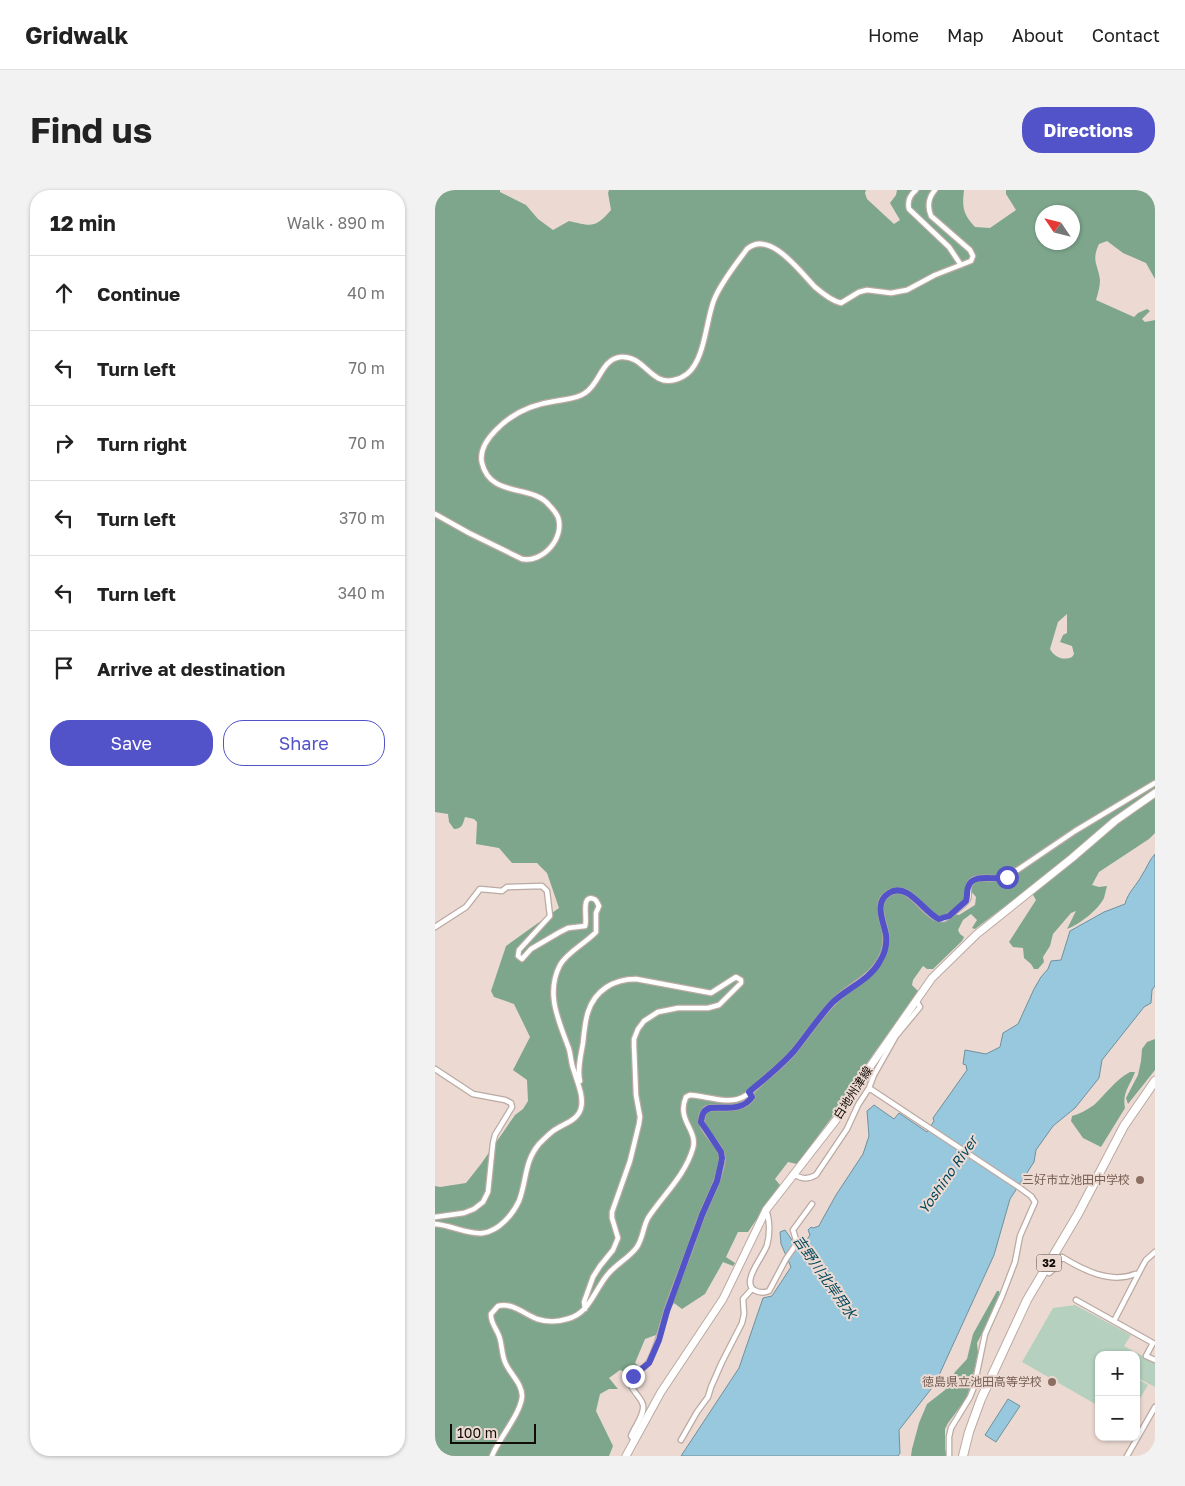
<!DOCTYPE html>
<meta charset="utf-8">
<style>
body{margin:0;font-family:"Golos Text","Noto Sans JP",sans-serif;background:#f2f2f2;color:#222}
.controls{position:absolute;right:15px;bottom:15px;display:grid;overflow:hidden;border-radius:10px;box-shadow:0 1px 4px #0004}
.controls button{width:45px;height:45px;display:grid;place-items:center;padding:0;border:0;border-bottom:1px solid #e0e0e0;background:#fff;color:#222;font:25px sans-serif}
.compass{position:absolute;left:600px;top:15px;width:45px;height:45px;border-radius:50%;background:#fff;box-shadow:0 1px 4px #0004;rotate:305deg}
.scale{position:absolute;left:15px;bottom:12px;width:86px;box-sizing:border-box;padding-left:5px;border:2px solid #120c09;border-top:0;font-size:14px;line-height:18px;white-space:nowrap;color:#120c09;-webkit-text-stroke:4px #ecdad2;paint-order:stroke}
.stop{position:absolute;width:15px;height:15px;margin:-11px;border:4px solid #5252c9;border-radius:50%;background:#fff}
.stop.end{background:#5252c9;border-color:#fff;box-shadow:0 1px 5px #0008}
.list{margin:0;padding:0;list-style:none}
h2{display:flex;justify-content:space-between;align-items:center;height:65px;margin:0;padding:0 20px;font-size:21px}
h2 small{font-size:16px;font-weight:400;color:#767676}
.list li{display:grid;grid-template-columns:32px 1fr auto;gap:15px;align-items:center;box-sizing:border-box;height:75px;padding:0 20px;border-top:1px solid #e0e0e0}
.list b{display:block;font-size:19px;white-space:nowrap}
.list em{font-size:16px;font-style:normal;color:#767676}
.actions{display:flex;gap:10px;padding:15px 20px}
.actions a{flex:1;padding:11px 0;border:1px solid #5252c9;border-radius:20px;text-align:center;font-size:18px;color:#5252c9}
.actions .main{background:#5252c9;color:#fff}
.icon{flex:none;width:28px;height:28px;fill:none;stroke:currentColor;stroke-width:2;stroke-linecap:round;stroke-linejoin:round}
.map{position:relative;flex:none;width:720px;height:1266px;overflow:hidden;border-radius:20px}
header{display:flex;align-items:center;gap:30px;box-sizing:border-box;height:70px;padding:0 25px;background:#fff;border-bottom:1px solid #e0e0e0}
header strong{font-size:24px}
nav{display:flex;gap:28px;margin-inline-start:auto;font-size:18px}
.intro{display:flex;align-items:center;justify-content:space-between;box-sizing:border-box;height:120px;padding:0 30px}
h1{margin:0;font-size:35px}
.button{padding:12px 22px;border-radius:20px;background:#5252c9;color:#fff;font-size:18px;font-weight:700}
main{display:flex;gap:30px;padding:0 30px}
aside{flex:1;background:#fff;border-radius:20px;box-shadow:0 1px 4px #0004}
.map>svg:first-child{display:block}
.green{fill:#b5d0be}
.forest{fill:#7ea68c;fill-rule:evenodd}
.water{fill:#97c8dd;stroke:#6f909d}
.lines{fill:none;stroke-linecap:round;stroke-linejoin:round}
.minor-casing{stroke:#bbaaa2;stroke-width:7}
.secondary-casing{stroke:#bbaaa2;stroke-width:9}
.trunk-casing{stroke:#bbaaa2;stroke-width:10}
.minor{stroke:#fff;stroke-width:4.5}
.secondary{stroke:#fff;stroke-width:7}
.trunk{stroke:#fff;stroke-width:8}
.route{stroke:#5252c9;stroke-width:6}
.education-dot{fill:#8d6e63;stroke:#ecdad2;stroke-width:2}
.labels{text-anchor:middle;stroke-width:4;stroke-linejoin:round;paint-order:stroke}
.shield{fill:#ecdad2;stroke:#534a45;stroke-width:1}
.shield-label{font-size:11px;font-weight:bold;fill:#120c09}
.street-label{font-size:12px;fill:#120c09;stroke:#ecdad2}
.education-label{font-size:12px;fill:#785e54;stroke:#ecdad2;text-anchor:end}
.water-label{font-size:14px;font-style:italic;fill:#00485d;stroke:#ecdad2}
</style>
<header>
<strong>Gridwalk</strong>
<nav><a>Home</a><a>Map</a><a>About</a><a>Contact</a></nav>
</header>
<div class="intro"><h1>Find us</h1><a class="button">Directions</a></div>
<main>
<aside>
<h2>12 min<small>Walk · 890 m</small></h2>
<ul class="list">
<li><svg class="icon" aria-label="ahead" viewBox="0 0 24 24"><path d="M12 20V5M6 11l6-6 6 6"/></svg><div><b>Continue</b></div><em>40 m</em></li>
<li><svg class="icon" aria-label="left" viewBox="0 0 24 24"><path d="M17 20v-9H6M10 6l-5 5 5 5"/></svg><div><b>Turn left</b></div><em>70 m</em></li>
<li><svg class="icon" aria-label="right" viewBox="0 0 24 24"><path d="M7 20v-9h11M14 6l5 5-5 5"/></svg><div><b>Turn right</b></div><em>70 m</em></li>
<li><svg class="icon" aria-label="left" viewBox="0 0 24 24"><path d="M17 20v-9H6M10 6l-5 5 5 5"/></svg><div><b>Turn left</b></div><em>370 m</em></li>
<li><svg class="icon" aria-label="left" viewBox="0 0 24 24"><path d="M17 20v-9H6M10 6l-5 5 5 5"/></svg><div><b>Turn left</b></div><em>340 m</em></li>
<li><svg class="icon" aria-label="arrive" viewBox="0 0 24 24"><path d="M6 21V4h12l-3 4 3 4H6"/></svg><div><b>Arrive at destination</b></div></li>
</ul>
<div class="actions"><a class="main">Save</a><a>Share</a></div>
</aside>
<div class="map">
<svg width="720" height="1266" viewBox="0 0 720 1266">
<rect width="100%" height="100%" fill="#ecdad2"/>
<path class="green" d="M640,1115L696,1145L689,1156L698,1161L696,1165H664V1214L662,1215L587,1172L618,1118Z
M700,1162L720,1173V1197L701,1187V1165H698Z
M701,1188L713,1195L701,1215Z"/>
<path class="forest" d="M0,0H65V2L91,15L103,29L118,40L134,31C156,36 160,39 176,20L173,3L174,0H431L430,3L432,9L459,34L465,30L455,13L461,5L462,0H529C527,18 528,24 540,37L555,38L581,20L571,4V0H720V89L711,73L688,63L672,51L664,54C656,71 663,74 665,90C665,97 663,103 661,110L699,127L703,123L712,119L715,121L707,129L710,132L720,130V643L714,649L664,682L657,695L664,697L672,696C671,700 670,704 669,708C664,719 644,735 632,739L641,721L636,723L618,744L615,756L608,767L609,772L603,779H599L596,774L589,768L588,758L578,757L574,752L601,710L594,698L540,739L537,738L542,730L536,724L528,730L523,740L525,744L529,747L527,751L498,779H492L488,776L478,790L477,795L483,801L425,883L403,919L362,974L353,972L340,989L345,995L313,1042H303L291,1067L300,1073L298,1076L288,1072L270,1104L247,1119L239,1113L221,1145L210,1149L200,1173L205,1177L195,1184L185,1180L174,1188L183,1199H174L165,1204L161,1221L178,1256L174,1266H0V996L5,997L31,993L46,974L80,925L88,919L93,911L92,890L78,880L95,847L79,814L59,807L56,801L71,756L124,718L112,683L102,673H77L64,658L41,654L42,632L39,629L30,627C28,634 27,639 19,639L14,632L13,624L0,622ZM608,22H638V52H608ZM632,424V443L628,445L625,452L637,456L639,464L637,467C628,471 619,467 615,459L623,432ZM540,687L545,690L539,693L535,700L541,707L540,715L524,725L519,724C513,729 508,732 501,730L502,726H508C513,723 528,713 530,707C534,696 526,694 540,687Z
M720,849V880L693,914L691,908L703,885L706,871L707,859L712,852Z
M695,882H700C695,896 687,902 690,918L666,957L648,948L636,931L637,926C644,924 652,920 659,915C671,904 680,890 695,882Z
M562,1101H564L565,1105L561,1116L542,1153L543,1163L536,1194L531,1209L513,1233L510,1239V1259L512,1266H476L477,1259L484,1233L492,1214L510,1200L520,1182L532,1169L538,1144Z"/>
<path class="water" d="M720,664V796L717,800L716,813L709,817L667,870L664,888L640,918L618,936L601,960L599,972L575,1009L559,1065L500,1194L464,1240L465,1263L463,1266H246L304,1178L328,1108L337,1106L356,1077L346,1054L345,1042L350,1040L359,1053L358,1055L365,1063L367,1061L365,1060L375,1045L373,1040L376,1037L378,1038L384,1036L386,1032L401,1005L428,964L434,946L432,921L439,915L459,929L464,923L492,942L499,931L498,928L532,880L531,875L528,874L530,860L551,864L565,857L568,843L583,834L599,799L606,787L613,779L616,771L626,770L635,741L669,722L690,714C693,702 702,695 707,685C712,678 714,670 720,664Z
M573,1209L585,1216L561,1252L550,1245Z"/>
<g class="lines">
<g class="minor-casing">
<path id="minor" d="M481,0C475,5 472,11 474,19L514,57L526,75
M0,324L34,343L87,369C108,373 130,348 123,327C121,323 117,318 114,315C97,294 55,308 47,273C44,260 52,249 61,240C77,223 99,214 121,211C131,209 142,209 150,203C165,194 166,169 186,167C209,165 216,196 239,190C244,189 248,187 252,184C270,170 271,130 279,110C286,92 301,74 312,59C335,39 366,83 380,97C387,103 397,111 406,113L424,102L432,100L456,103L472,100L500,85L536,71L538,66L535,60L496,26C492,16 493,8 500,0
M0,737L31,717L45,699L67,701L72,697L107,696L112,701L115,726L84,760L83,766L87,769L96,759L125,742L133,738L150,736C153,729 145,704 159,709C162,710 162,713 164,716L161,723V742C151,753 132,762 125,775C110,804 124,831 134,859C136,866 136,874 139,881C142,892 149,906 146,918C143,931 127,934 118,941C113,945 108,950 104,954C89,972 92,990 84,1011C78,1024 64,1041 48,1043C33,1045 16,1035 0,1034
M481,810L485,817L461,846L439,885L434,898L585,998L596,1006L600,1012L585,1046L580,1072L567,1106L550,1144L539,1197L535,1207L516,1238L514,1247V1266
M0,879L38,904L70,910L76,913L77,917L60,945L58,953L53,1002L48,1012L39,1019L29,1023L0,1027
M145,891C142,879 146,865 148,853C149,843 150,831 153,822C160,800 179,789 201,789L276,803L301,787L306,790V793L284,815L273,818H243L223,822L209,831L203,839L199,849V856L201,905L205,927L204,934L195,971L177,1022V1028L183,1048L178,1060L165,1076L158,1087L149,1112L150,1119
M358,984C367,989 372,990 381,985L412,939L423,915L434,898
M331,1020C335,1030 335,1045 332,1055C329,1066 306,1091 319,1100C324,1103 329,1103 334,1101L351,1069L362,1053L358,1040L377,1014
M609,1081L614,1083L620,1078L627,1067C648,1080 675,1094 700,1084H703
M641,1110L718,1153L711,1166L720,1170
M679,1131L707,1077L711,1070L720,1062
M199,1250L196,1246C199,1237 210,1225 208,1215C206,1206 192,1198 197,1188C201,1180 211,1179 215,1170C223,1154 227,1137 232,1120C239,1099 247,1079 255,1059C259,1047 263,1034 268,1023C273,1010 280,998 284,984C286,977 289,969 286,962C280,949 257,934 271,919L275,918C290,917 308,921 317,907L315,902
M246,1250L262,1222L273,1207L276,1197L287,1172L307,1133L309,1124L308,1109L317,1099
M57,1266C64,1248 85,1225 87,1207C88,1194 74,1183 70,1172C67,1165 67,1156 65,1149C63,1140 55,1133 56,1124L63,1116C77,1112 89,1124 102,1129C111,1132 123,1132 132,1129C155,1124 160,1098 174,1083C183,1073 195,1067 202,1057C208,1048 208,1037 213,1028C228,1005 250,986 258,958C263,940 241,930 251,907L255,905C272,906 293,915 308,907C316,903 322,896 328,890C339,881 350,872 359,861C374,843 387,821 405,806C421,792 440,785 448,764C451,758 451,751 451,745C449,731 438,712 454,703C477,690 489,731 509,729C515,725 530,715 533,709C535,702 531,695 538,690C546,685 562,691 572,687L640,641L720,593
M692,1266L720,1217"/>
</g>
<g class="secondary-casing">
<path id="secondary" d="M191,1266L226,1202L288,1109L331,1020L401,930L425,891L497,788L542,744L637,668L680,631L720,603"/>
</g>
<g class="trunk-casing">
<path id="trunk" d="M528,1266L534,1242L546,1209L592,1110L643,1024L689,936L720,891"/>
</g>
<use href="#minor" class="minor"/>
<use href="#secondary" class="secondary"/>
<use href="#trunk" class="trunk"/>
</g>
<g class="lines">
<path class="route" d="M198,1186L214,1173L224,1150L232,1121L267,1025L282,991L286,974L287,968L286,962L266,932C267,925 268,920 275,918C290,917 308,921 317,907L314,902C329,889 346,876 359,861C372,845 383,828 397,813C412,798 435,790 445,771C450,763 452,754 451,745C449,732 438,713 454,703C473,691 489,723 504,729L514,726L531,711C533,706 531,700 534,695C539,683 561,691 572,687"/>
</g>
<g class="education-dot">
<circle cx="705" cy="990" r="5"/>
<circle cx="617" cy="1192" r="5"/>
</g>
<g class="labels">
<rect class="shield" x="601.5" y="1064.5" width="25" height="17" rx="4"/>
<g class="shield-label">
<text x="614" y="1077">32</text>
</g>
<g class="street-label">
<text transform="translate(418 903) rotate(-57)" y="4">白地州津線</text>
</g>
<g class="education-label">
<text x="695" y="994">三好市立池田中学校</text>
<text x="607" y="1196">徳島県立池田高等学校</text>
</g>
<g class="water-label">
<text transform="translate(513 985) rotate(-55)" y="5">Yoshino River</text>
<text transform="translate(390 1087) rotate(55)" y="5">吉野川北岸用水</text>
</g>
</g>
</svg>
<div class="controls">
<button>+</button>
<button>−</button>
</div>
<svg class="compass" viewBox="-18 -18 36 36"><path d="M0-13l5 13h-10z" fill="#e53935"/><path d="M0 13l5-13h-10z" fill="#767676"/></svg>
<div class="scale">100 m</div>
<div class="stop" style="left:572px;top:687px"></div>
<div class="stop end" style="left:198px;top:1186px"></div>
</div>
</main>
